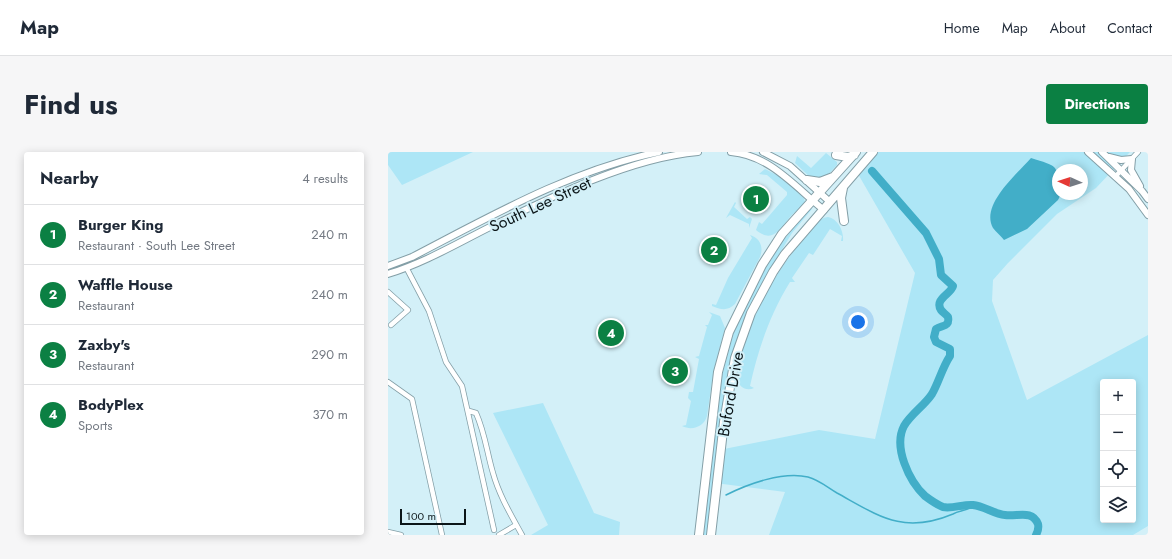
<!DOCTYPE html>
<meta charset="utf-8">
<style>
body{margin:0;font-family:Jost,sans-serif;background:#f6f6f7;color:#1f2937}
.controls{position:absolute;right:12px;bottom:12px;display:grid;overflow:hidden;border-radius:4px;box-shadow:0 2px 10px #0003}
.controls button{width:36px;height:36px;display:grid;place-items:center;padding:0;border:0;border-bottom:1px solid #e0e1e3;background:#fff;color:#1f2937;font:20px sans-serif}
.compass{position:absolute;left:664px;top:12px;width:36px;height:36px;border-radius:50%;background:#fff;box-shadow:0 2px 10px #0003;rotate:273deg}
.scale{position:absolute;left:12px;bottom:10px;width:66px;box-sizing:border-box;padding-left:4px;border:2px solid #0c1619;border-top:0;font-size:11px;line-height:14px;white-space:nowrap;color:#0c1619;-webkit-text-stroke:3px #d3f0f8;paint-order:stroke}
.you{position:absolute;left:470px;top:170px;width:14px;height:14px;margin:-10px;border:3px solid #fff;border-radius:50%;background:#1a73e8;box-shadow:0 0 0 6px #1a73e833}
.badge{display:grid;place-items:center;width:26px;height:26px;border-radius:50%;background:#0b8043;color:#fff;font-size:13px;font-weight:700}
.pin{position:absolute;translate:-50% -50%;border:2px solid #fff;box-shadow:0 1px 4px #0006}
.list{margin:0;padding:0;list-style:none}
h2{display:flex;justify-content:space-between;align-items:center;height:52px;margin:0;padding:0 16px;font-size:17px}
h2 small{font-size:13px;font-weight:400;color:#747a83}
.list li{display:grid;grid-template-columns:26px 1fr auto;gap:12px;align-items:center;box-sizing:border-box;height:60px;padding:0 16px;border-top:1px solid #e0e1e3}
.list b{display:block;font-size:15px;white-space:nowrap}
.list p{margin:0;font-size:13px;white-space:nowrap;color:#747a83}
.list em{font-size:13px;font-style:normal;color:#747a83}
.icon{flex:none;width:22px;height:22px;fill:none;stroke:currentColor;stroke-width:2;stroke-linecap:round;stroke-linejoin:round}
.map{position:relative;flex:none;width:760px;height:383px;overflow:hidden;border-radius:4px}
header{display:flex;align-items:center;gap:24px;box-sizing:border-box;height:56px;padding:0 20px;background:#fff;border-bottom:1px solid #e0e1e3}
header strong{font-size:19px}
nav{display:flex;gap:22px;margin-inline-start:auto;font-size:14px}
.intro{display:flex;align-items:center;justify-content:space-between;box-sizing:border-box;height:96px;padding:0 24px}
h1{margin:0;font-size:28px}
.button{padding:10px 18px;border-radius:4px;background:#0b8043;color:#fff;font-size:14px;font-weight:700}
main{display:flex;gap:24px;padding:0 24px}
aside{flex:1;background:#fff;border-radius:4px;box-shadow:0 2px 10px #0003}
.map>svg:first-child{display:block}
.green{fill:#ade6f6;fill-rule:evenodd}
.water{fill:#42aec8}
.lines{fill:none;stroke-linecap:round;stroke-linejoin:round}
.stream{stroke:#42aec8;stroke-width:1.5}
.river{stroke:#42aec8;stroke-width:8}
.street-casing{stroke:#849fa7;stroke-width:6}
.secondary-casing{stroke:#849fa7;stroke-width:8}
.highway-casing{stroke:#849fa7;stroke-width:10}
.street{stroke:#fff;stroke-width:4.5}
.secondary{stroke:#fff;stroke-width:6}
.highway{stroke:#fff;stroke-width:8}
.labels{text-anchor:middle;stroke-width:4;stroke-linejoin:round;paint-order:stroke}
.street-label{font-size:16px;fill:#0c1619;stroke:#d3f0f8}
</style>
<header>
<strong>Map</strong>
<nav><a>Home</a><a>Map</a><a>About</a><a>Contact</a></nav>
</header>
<div class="intro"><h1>Find us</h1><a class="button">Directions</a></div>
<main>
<aside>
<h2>Nearby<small>4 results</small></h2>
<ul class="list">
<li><span class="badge">1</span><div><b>Burger King</b><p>Restaurant · South Lee Street</p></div><em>240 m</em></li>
<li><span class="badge">2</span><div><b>Waffle House</b><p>Restaurant</p></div><em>240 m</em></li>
<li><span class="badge">3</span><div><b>Zaxby's</b><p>Restaurant</p></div><em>290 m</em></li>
<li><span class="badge">4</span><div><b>BodyPlex</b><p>Sports</p></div><em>370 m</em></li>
</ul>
</aside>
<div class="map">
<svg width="760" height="383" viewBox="0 0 760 383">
<rect width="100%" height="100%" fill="#d3f0f8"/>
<path class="green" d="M0,0H85L14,33L0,13Z
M479,0H742L708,36L669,62L620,111L605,128L604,149L639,248L760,183V374L745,383H381L397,340L327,331L320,383H316L317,352L332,231L348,172L371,123L390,94L423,56L424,57L404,81L375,129L357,167L331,298L431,278L487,287L527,121L466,15ZM670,18H694V42H670ZM715,230H745V368H715Z
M438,1L449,10V13L437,26L424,27L407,11L409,4L423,16Z
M377,17C390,24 414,34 417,50C415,56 410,57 406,61C394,72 387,94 368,78L371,70L374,72L399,43V40L379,23L371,22Z
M347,50L348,51L346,55L359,67L362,65L364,67L361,76V72L342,63L338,66Z
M440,65C450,67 456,79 455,89H453L454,84L442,77L425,103L421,101L404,126L407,130H402C382,162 370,198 362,234L366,236C356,241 347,231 349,222C357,172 385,122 418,84C424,76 430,66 440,65Z
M362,83C372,86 376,95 372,105L347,152C340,159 333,158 324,154V152L328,153L340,126L364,86Z
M321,160L332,164L337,176L326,217L319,264C316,275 304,279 294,274L298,273L303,249L300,246L301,240H305L311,207L307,205L311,204L319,175L317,173H320L324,163Z
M155,251L206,361L232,370L231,383H143L160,373L105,261Z"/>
<path class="water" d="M643,6C671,15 670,12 670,42H673L670,48L639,77L616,88C613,84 608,80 605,76C592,53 629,22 643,6Z"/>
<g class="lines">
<path class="stream" d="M338,343C360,332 395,319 420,325C431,328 439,335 449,341C491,364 515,383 565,362C572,358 577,360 587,353"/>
<path class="river" d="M484,19L538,81L551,107L553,123L565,134C563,142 546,147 553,158C555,161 558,162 560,165C562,175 554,173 548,177L546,185L548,190L562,197V204C554,216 551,230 544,242C536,254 523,262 516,274C505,295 521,329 537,344C541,347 550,353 555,355C564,357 576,352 585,353C596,354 606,362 617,363C629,365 644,357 650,372C651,376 650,379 648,383"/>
<g class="street-casing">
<path id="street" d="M727,25L750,0
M19,117L41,159L58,210L74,234L106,378
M0,140L20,158L3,173
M0,230L24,247L54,383
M81,259L88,261C97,281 99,301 105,321C111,343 123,363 134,383
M0,380L13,383
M111,383L128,373"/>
</g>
<g class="secondary-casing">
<path id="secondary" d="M343,0C382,3 408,36 436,58
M375,0L402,14L442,50
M700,0L741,37L760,63
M714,0L754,39L760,47
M721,5L733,8L744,7L743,18L752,34
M0,114L24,105C103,64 183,18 271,0
M0,122C36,111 68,92 102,75C163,45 242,6 310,0"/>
</g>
<g class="highway-casing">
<path id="highway" d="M448,3L460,5L466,3
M419,28L432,30L445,25
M455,36L453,46L456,69
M311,383L330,220L341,180L374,113L394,82L468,0
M323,383L336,270L347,206L363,161L385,120L397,102L485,0"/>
</g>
<use href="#street" class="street"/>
<use href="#secondary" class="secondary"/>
<use href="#highway" class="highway"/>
</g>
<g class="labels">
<g class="street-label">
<text transform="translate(152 52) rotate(-25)" y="6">South Lee Street</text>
<text transform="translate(342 242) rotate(-80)" y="6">Buford Drive</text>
</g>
</g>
</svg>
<div class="controls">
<button>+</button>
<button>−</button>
<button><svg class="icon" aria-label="locate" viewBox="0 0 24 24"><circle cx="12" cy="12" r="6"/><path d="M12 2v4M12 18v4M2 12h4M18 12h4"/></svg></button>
<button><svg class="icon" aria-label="layers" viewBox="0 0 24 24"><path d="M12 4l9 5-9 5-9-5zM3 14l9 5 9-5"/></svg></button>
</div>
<svg class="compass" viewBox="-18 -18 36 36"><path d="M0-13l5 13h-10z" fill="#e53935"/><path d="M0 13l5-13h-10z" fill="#747a83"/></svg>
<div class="scale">100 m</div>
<div class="you"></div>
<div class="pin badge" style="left:368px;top:47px">1</div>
<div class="pin badge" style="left:326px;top:98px">2</div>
<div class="pin badge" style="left:287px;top:219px">3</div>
<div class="pin badge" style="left:223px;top:181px">4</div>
</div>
</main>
